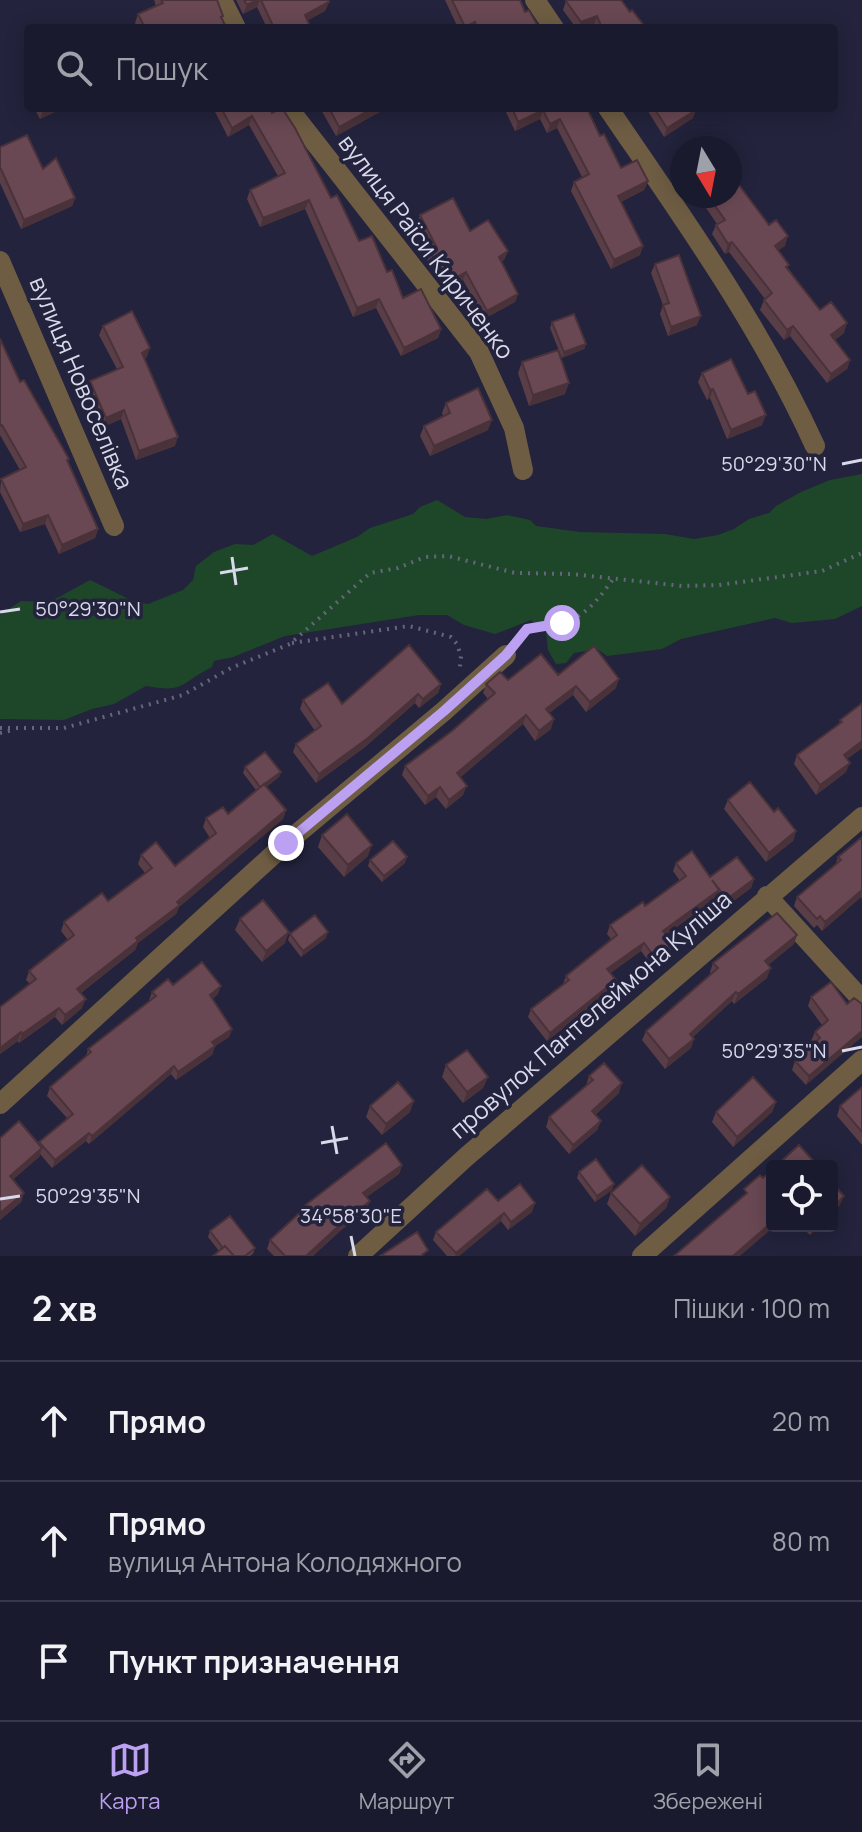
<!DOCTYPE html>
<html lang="uk">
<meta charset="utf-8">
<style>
body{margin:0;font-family:Manrope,sans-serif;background:#27273a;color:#f1f3f6}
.controls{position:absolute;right:24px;bottom:24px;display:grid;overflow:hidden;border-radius:8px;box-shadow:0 4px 20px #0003}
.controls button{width:72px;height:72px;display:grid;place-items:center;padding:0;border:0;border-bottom:2px solid #38384a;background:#1a1a2e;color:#f1f3f6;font:40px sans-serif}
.compass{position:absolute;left:670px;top:136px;width:72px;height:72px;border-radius:50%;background:#1a1a2e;box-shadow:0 4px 20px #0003;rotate:170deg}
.stop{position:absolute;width:24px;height:24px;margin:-18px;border:6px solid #bca0f2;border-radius:50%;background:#fff}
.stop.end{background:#bca0f2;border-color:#fff;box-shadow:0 2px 8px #0008}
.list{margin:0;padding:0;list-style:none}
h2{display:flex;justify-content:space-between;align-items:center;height:104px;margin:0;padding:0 32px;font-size:34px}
h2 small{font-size:26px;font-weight:400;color:#9fa1aa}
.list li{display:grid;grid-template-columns:52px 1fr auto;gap:24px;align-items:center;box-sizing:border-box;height:120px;padding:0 32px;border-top:2px solid #38384a}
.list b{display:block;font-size:30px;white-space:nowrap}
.list p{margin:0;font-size:26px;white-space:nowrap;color:#9fa1aa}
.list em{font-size:26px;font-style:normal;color:#9fa1aa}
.icon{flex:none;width:44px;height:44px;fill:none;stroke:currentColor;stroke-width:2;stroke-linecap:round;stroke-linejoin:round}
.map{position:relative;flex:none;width:862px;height:1256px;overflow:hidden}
.search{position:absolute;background:#1a1a2e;box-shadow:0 4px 20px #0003;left:24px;right:24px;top:24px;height:88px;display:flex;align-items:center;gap:20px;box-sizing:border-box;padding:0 28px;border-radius:8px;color:#9fa1aa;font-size:30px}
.sheet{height:464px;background:#1a1a2e}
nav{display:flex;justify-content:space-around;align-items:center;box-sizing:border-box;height:112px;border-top:2px solid #38384a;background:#1a1a2e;font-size:22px;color:#9fa1aa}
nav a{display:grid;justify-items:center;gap:4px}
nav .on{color:#bca0f2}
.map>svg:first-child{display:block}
.green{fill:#1e4729}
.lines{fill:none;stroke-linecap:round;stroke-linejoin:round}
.path{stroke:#65657c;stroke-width:4;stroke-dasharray:2 6;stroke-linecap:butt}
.minor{stroke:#6e5d43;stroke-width:20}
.wall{fill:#5a3e47}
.shaded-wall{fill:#4a323a}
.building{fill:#694853;stroke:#4a323a;stroke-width:2}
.route{stroke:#bca0f2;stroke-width:10}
.ticks{fill:none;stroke:#d8d9ea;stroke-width:3}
.labels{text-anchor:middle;stroke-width:7;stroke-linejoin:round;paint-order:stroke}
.street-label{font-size:24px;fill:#d8d9ea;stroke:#23233d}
.ticks-label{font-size:20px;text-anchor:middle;fill:#d8d9ea;stroke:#23233d;stroke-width:7;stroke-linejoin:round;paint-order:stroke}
</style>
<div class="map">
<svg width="862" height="1256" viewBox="0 0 862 1256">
<rect width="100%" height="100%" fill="#23233d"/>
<path class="green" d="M862,474V606L835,619L792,623L775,618L681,639L662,649L607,656L597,649L574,653L566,663L556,664L548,650L546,632L531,620L495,634L464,625L447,615H419L285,636L233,657L214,661L212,667C179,684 185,693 146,686L114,704L92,709L64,720L0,719V615L21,601L45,602L59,597L90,580L133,601L148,604L183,590L193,580L196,566L214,552L235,544L253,545L273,534L312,556L357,537L370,528L413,514L420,507L437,500L465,517L486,519L507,515L530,520L536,526L580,532L665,534L694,539L718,535L734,529L749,519L769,513L776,506L801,492L830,480Z"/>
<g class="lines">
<path class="path" d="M519,638C533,621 554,628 573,619C591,610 602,594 614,578
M292,643L409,626L451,637L457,644L461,656L460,667
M0,728H64L183,695L231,668L290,644L370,573L398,568L425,557L448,556L515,573L572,574L682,586L719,585L822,571L862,553
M0,733L14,730"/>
<path class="minor" d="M222,0L236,28
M535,0L554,28
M288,108L479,352L514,428L523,470
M608,108C683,218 760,325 815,446
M0,261L114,526
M767,896L862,1000
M0,1104L286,843L444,711L506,655
M358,1256L466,1157L862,817
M642,1256L862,1060"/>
</g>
<path class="wall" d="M154,0H217L222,19L225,25L224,28H138L135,23L138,14L156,6Z
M236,0H328L329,2L325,11L307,20L311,28H267L257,7L243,14Z
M445,0H520L525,12L539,28H458Z
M566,1L630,12L646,28H596L594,25L585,28H576L563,10Z
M28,78V96L24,88Z
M34,108H63L40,119Z
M213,108H269L331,198L359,241L387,272L403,298L441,329L438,338L401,356L376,308L353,317L305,209L260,227L247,199L250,190L278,176L249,125L228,137Z
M320,108H387L336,136Z
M504,108H587L600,136L621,168L648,181L644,190L621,202L640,255L611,269L571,191L574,182L582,177L557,128L547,133L540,119L515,131Z
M646,108H695L693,118L664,137Z
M0,147L43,169L75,198L72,206L21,229L0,183Z
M698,196H730L785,246L778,250L788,268L820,310L844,333L835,340L850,360L847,369L827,383L790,336L784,340L760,310L764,300L765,299L729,252L725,254L712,234L716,225L717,224Z
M420,215L470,231L508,251L504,260L501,262L518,294L515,302L484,319L463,280L447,290L427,261L431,251L417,224Z
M655,264L697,325L668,336L660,314L663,305L651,273Z
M552,322L586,344L584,349L562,358L550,328Z
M103,326L147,357L144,359L175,446L136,460L121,419L103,427L86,390L90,381L117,369L99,335Z
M0,339L20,382L68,462L98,529L95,538L59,554L45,524L20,532L0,492L1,479L20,470L0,435Z
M522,362L565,394L529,406L518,373Z
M702,373L762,425L727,439L710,398L707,400L698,382Z
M446,403L488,430L430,456L420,436L424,426L443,416L442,413Z
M558,675L616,688L586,712L573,695L549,713L551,729L535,741L523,724L460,777L463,795L446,809L436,797L425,805L402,775L405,766L452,731L488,699L483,693L486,684L508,680Z
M441,684L438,693L419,708L415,703L365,747L316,783L293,752L296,744L315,731L300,709L303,700L342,704Z
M840,720L862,748L847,759L846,772L816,795L794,764L797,755L839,725Z
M245,767L281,772L279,777L266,787L286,810L283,819L179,907L176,914L138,943L135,950L81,993L82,1008L62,1025L55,1017L19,1043L18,1041L0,1054V1007L30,984L26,980L29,971L68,940L61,931L64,922L108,901L145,873L138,864L141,855L175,866L210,838L203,827L206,818L228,814L256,790L243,773Z
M728,800L774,812L796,831L793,841L766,862L724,809Z
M322,835L368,856L344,877L318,847Z
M862,837V899L861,897L822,931L817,925L814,928L794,906L797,897L835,866L838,857Z
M370,860L405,863L382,882L368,866Z
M676,863L710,877L754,879L751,888L724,908L716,898L666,935L673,944L670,953L652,966L641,951L610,973L616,980L613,989L547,1041L528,1017L531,1009L563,984L566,976L611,939L607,934L610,925L645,906L680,881L673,871Z
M240,919L285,943L262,962L235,930Z
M290,934L326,938L301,957L288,940Z
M794,944L768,965L767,978L734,1004L732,1001L693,1037L691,1048L665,1069L642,1040L646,1031L711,974L710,972L713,963Z
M173,985L218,994L212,999L232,1029L229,1037L215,1046L212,1055L176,1080L171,1074L89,1144L86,1141L52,1168L40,1154L39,1157L13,1179L24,1193L21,1202L0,1220V1138L39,1144L67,1118L47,1096L50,1087L86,1057L88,1049L150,1001L149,1000L152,992Z
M811,997L847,1004L806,1085L792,1070L795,1061L814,1044L811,1041L815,1032L822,1025L808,1006Z
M446,1065L488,1077L483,1088L463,1103L442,1077Z
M589,1076L619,1093L595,1115L601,1121L597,1130L569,1154L546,1127L549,1117L586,1086Z
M862,1087V1145L837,1116L840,1106Z
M776,1102L772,1112L733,1147L712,1122L716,1112Z
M370,1106L410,1112L382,1135L366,1117Z
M402,1165L399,1174L366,1197L370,1201L366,1210L340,1231L313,1256H274L267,1249L270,1240L302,1211L303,1207Z
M579,1172L612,1190L595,1202L577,1178Z
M611,1193L670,1197L666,1208L635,1236L607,1204Z
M498,1201L532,1212L508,1230L501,1221L459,1256H447L433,1240L436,1232Z
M801,1226H819L810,1235Z
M210,1231L255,1248L253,1254L250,1256H213L219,1251L208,1237Z"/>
<path class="shaded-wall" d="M257,0H260L257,7L243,14L247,5Z
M329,2L325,11L302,24L305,15Z
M597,16L594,25L585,28H579L581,22Z
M475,22L472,28H464L465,27Z
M44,108H63L40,119Z
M373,108H387L336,136L339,127Z
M543,110L540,119L515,131L518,122Z
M696,110L693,118L664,137L667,128Z
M252,116L249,125L228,137L232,128Z
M560,119L557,128L547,133L550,124Z
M648,181L644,190L615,205L618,196Z
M75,198L72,206L21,229L24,220Z
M309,200L305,209L260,227L263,218Z
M788,236L785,246L771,255L775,246Z
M732,242L729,252L725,254L728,244Z
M643,246L640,255L611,269L614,260Z
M508,251L504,260L496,265L499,257Z
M466,272L463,280L447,290L450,281Z
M518,294L515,302L484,319L487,311Z
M379,299L376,308L353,317L357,308Z
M701,316L697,325L668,336L671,327Z
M847,323L844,333L828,345L831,335Z
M793,326L790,336L784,340L787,330Z
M441,329L438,338L401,356L404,348Z
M586,344L584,349L562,358L564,352Z
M150,348L147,357L138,362L142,353Z
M850,360L847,369L827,383L831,374Z
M569,383L565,394L529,406L533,395Z
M713,389L710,398L707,400L710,390Z
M124,410L121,419L103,427L106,418Z
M766,415L762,425L727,439L731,430Z
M492,420L488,430L430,456L434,446Z
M178,437L175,446L136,460L139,451Z
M48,515L45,524L20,532L23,524Z
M98,529L95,538L59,554L62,545Z
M619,679L616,688L586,712L590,702Z
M441,684L438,693L419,708L423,699Z
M576,686L573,695L543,718L546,709Z
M418,694L415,703L365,747L316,783L319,774Z
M526,715L523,724L454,783L457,773Z
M554,719L551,729L535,741L539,731Z
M862,741V748L840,764L844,755Z
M850,763L846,772L816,795L820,785Z
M281,772L279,777L259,793L261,787Z
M467,786L463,795L446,809L449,800Z
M440,787L436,797L425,805L428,796Z
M286,810L283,819L179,907L176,914L138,943L135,950L74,998L77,989Z
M796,831L793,841L766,862L769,853Z
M372,845L368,856L344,877L348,865Z
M407,857L405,863L382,882L384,876Z
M754,879L751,888L724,908L727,899Z
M719,890L716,898L660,939L663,931Z
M862,890L861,897L822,931L825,922Z
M289,932L285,943L262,962L266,951Z
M328,932L326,938L301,957L303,951Z
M797,935L794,944L761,970L765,961Z
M644,943L641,951L604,978L607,969Z
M673,944L670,953L652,966L655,958Z
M771,968L767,978L734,1004L738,994Z
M616,980L613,989L547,1041L550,1033Z
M221,986L218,994L207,1004L210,995Z
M736,992L732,1001L686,1043L690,1034Z
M86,999L82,1008L62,1025L65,1015Z
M59,1008L55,1017L19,1043L22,1034Z
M232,1029L229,1037L209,1050L212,1042Z
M862,1031V1037L806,1085L809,1076Z
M21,1032L18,1041L0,1054V1048Z
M694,1039L691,1048L665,1069L669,1059Z
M215,1046L212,1055L176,1080L178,1072Z
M174,1066L171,1074L89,1144L92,1136Z
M488,1077L483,1088L463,1103L467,1092Z
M622,1083L619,1093L589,1121L592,1111Z
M414,1101L410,1112L382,1135L386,1124Z
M776,1102L772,1112L733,1147L737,1137Z
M601,1121L597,1130L569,1154L573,1145Z
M89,1133L86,1141L52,1168L55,1160Z
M42,1148L39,1157L7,1185L10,1176Z
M402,1165L399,1174L360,1202L363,1193Z
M614,1184L612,1190L595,1202L597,1196Z
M24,1193L21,1202L0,1220V1213Z
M844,1196L840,1205L832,1214V1208Z
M670,1197L666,1208L635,1236L640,1224Z
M370,1201L366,1210L340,1231L313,1256H306L343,1222Z
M535,1203L532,1212L508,1230L511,1222Z
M504,1213L501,1221L459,1256H455L456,1253Z
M772,1222V1226H775L740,1256H733Z
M813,1226H819L810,1235Z"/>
<path class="building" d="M161,0H217L223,16L221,17L225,25L222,28H145L138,14L163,3Z
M244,0H257L247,5Z
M261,0H328L329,2L305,15L311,28H274Z
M452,0H520L525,12L529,10L539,28H477L475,22L465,27Z
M567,0H621L630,12L632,10L646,28H602L597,16L581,22L566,1Z
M221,108H269L272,113L282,108L295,128L331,198L337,195L359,241L372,236L387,272L392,270L403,298L421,289L441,329L404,348L379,299L357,308L309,200L263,218L250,190L285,173L252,116L232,128Z
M329,108H373L339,127Z
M512,108H587L600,136L604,134L621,168L637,160L648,181L618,196L643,246L614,260L574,182L589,174L560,119L550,124L543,110L518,122Z
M654,108H695L696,110L667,128Z
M27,135L43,169L56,158L75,198L24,220L0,167V147Z
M730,173L769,225L776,220L788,236L775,246L789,265L786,267L820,310L831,302L847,323L831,335L850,360L831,374L793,326L787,330L764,300L772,293L732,242L728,244L716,225L725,220L708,196H730Z
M453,198L470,231L488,220L508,251L499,257L518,294L487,311L466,272L450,281L430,252L437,248L420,215Z
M679,255L701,316L671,327L663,305L669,303L655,264Z
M132,311L150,348L142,353L178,437L139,451L124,410L106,418L90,381L123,367L103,326Z
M574,314L586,344L564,352L552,322Z
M0,339L20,382L24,380L69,459L67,460L98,529L62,545L48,515L23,524L1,479L26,467L2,425L0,426Z
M558,350L569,383L533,395L522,362Z
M731,359L748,394L755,391L766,415L731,430L713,389L710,390L702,373Z
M478,388L492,420L434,446L424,426L450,413L446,403Z
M409,645L441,684L423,699L418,694L368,738L319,774L296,744L321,726L303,700L328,683L342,704Z
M594,646L619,679L590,702L576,686L546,709L554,719L539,731L526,715L457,773L467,786L449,800L440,787L428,796L405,766L452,731L495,693L486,684L500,672L508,680L541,654L558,675Z
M861,704L862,706V741L844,755L850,763L820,785L797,755L842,722L840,720Z
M265,752L281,772L260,787L245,767Z
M750,782L774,812L778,808L796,831L769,853L728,800Z
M264,784L286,810L177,902L180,905L136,938L138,941L77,989L86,999L65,1015L59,1008L22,1034L21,1032L0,1048V1007L36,979L29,971L74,935L64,922L102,893L108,901L152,868L141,855L156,842L175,866L216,833L206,818L223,807L228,814Z
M347,814L372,845L348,865L322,835Z
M862,837V890L825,922L820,916L817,919L797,897L841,860L838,857Z
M393,841L407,857L384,876L370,860Z
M692,851L710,877L737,857L754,879L727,899L712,880L719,890L663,931L673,944L655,958L644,943L607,969L616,980L550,1033L531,1009L569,980L566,976L617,935L610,925L643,902L645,906L686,876L676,863Z
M263,900L289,932L266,951L240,919Z
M777,913L797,935L765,961L771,968L738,994L736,992L690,1034L694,1039L669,1059L646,1031L718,968L713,963Z
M315,915L328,932L303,951L290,934Z
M202,962L221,986L210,995L232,1029L212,1042L215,1046L178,1072L174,1066L92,1136L89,1133L55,1160L39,1142L73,1114L50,1087L91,1052L88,1049L156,996L152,992L168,979L173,985Z
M831,982L847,1004L854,998L862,1004V1031L809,1076L795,1061L820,1038L815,1032L828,1020L811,997Z
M467,1050L488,1077L467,1092L446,1065Z
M604,1063L622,1083L592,1111L601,1121L573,1145L549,1117L593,1080L589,1076Z
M753,1077L776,1102L737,1137L716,1112Z
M398,1082L414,1101L386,1124L370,1106Z
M862,1087V1132L840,1106Z
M19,1121L42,1148L10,1176L24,1193L0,1213V1138Z
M386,1143L402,1165L363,1193L370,1201L343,1222L306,1256H285L270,1240L305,1208L303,1207Z
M799,1145L818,1166H776Z
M596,1159L614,1184L597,1196L579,1172Z
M642,1165L670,1197L640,1224L611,1193Z
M772,1170V1222L733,1256H674L747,1193L744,1189L760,1175L763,1178Z
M832,1183L844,1196L832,1208Z
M520,1184L535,1203L511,1222L504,1213L456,1253L436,1232L487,1189L498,1201Z
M230,1216L255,1248L245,1256H234L225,1246L223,1248L210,1231Z
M417,1232L428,1250L421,1256H380Z
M225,1246L234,1256H213Z"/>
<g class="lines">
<path class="route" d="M286,843L444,711L506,655L527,629L562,623"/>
</g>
<path class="ticks" d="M842,464L862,460M232,557L236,585M220,573L248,568M0,612L20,609M842,1051L862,1047M332,1126L337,1154M321,1143L348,1138M0,1199L20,1196M351,1236L355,1256"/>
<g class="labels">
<g class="street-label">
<text transform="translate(426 247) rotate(53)" y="8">вулиця Раїси Кириченко</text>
<text transform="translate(81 383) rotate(67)" y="8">вулиця Новоселівка</text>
<text transform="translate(591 1015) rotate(-41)" y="8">провулок Пантелеймона Куліша</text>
</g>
</g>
<g class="ticks-label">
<text x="774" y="471">50°29'30"N</text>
<text x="88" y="616">50°29'30"N</text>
<text x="774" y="1058">50°29'35"N</text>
<text x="88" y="1203">50°29'35"N</text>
<text x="351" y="1223">34°58'30"E</text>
</g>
</svg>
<div class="controls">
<button><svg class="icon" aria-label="locate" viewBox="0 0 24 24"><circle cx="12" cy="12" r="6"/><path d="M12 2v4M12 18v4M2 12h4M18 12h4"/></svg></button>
</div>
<svg class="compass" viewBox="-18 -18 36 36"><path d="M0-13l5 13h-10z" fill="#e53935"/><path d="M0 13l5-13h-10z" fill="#9fa1aa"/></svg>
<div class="stop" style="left:562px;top:623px"></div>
<div class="stop end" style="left:286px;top:843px"></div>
<div class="search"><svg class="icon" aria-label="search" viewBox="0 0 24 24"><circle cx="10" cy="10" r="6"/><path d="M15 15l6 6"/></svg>Пошук</div>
</div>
<section class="sheet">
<h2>2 хв<small>Пішки · 100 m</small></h2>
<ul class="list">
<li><svg class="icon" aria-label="ahead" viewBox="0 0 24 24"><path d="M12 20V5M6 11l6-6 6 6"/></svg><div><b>Прямо</b></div><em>20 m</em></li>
<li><svg class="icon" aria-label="ahead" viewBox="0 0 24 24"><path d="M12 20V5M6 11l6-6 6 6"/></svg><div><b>Прямо</b><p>вулиця Антона Колодяжного</p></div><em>80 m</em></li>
<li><svg class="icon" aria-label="arrive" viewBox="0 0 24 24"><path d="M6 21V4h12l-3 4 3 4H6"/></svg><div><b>Пункт призначення</b></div></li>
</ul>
</section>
<nav>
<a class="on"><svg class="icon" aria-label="map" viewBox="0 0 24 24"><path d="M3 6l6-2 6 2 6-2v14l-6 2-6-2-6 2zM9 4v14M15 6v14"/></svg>Карта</a>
<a><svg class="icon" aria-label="directions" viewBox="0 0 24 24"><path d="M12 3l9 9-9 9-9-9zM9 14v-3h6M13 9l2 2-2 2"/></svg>Маршрут</a>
<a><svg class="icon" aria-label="saved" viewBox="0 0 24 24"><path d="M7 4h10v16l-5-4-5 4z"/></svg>Збережені</a>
</nav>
